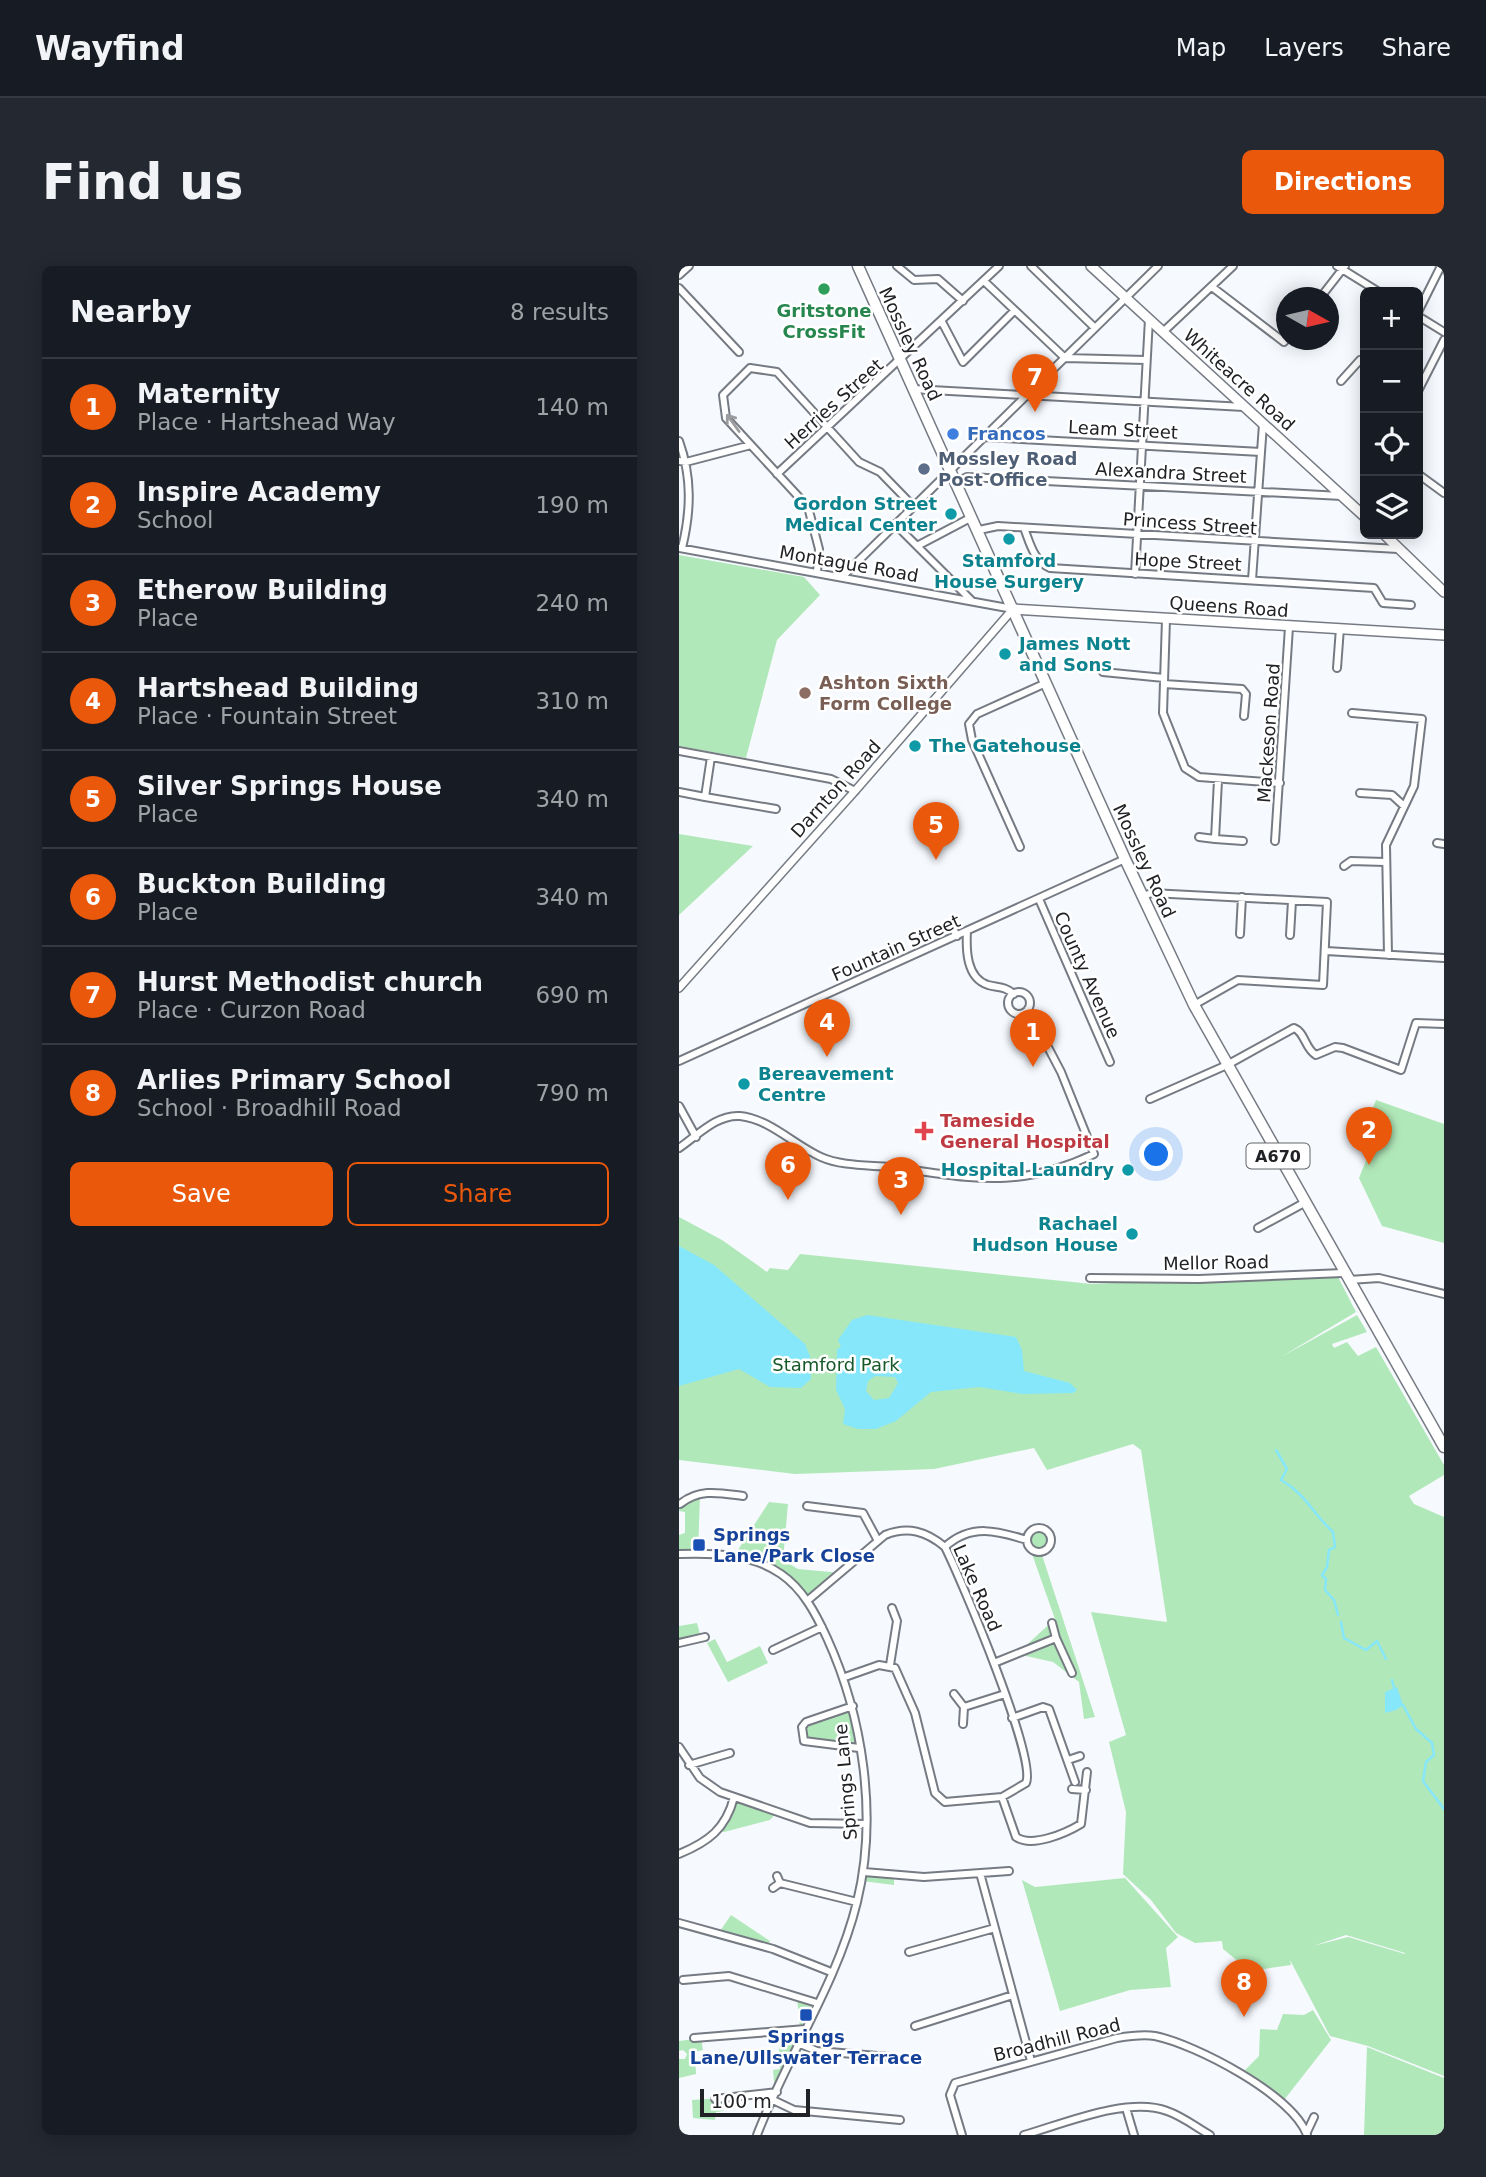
<!DOCTYPE html>
<meta charset="utf-8">
<style>
body{margin:0;font-family:"DejaVu Sans",sans-serif;background:#242831;color:#f1f3f6}
.controls{position:absolute;right:21px;top:21px;display:grid;overflow:hidden;border-radius:10px;box-shadow:0 4px 18px #0003}
.controls button{width:63px;height:63px;display:grid;place-items:center;padding:0;border:0;border-bottom:2px solid #363941;background:#171b24;color:#f1f3f6;font:35px sans-serif}
.compass{position:absolute;left:597px;top:21px;width:63px;height:63px;border-radius:50%;background:#171b24;box-shadow:0 4px 18px #0003;rotate:98deg}
.scale{position:absolute;left:21px;bottom:18px;width:110px;box-sizing:border-box;padding-left:7px;border:4px solid #202225;border-top:0;font-size:19px;line-height:24px;white-space:nowrap;color:#202225;-webkit-text-stroke:5px #fff;paint-order:stroke}
.you{position:absolute;left:478px;top:889px;width:24px;height:24px;margin:-18px;border:5px solid #fff;border-radius:50%;background:#1a73e8;box-shadow:0 0 0 10px #1a73e833}
.badge{display:grid;place-items:center;width:46px;height:46px;border-radius:50%;background:#ea580c;color:#fff;font-size:23px;font-weight:700}
.pin{position:absolute;translate:-50% -58px;filter:drop-shadow(0 2px 4px #0008)}
.pin::after{content:'';position:absolute;top:37px;width:24px;height:21px;background:inherit;clip-path:polygon(0 0,100% 0,50% 100%)}
.list{margin:0;padding:0;list-style:none}
h2{display:flex;justify-content:space-between;align-items:center;height:91px;margin:0;padding:0 28px;font-size:30px}
h2 small{font-size:23px;font-weight:400;color:#9ea1a6}
.list li{display:grid;grid-template-columns:46px 1fr auto;gap:21px;align-items:center;box-sizing:border-box;height:98px;padding:0 28px;border-top:2px solid #363941}
.list b{display:block;font-size:26px;white-space:nowrap}
.list p{margin:0;font-size:23px;white-space:nowrap;color:#9ea1a6}
.list em{font-size:23px;font-style:normal;color:#9ea1a6}
.actions{display:flex;gap:14px;padding:21px 28px}
.actions a{flex:1;padding:16px 0;border:2px solid #ea580c;border-radius:10px;text-align:center;font-size:24px;color:#ea580c}
.actions .main{background:#ea580c;color:#fff}
.icon{flex:none;width:38px;height:38px;fill:none;stroke:currentColor;stroke-width:2;stroke-linecap:round;stroke-linejoin:round}
.map{position:relative;flex:none;width:765px;height:1869px;overflow:hidden;border-radius:10px}
header{display:flex;align-items:center;gap:42px;box-sizing:border-box;height:98px;padding:0 35px;background:#171b24;border-bottom:2px solid #363941}
header strong{font-size:33px}
nav{display:flex;gap:38px;margin-inline-start:auto;font-size:24px}
.intro{display:flex;align-items:center;justify-content:space-between;box-sizing:border-box;height:168px;padding:0 42px}
h1{margin:0;font-size:49px}
.button{padding:18px 32px;border-radius:10px;background:#ea580c;color:#fff;font-size:24px;font-weight:700}
main{display:flex;gap:42px;padding:0 42px}
aside{flex:1;background:#171b24;border-radius:10px;box-shadow:0 4px 18px #0003}
.map>svg:first-child{display:block}
.green{fill:#b1e8b9;fill-rule:evenodd}
.water{fill:#86e7fb;fill-rule:evenodd}
.lines{fill:none;stroke-linecap:round;stroke-linejoin:round}
.stream{stroke:#86e7fb;stroke-width:2.5}
.minor-casing{stroke:#767b83;stroke-width:10}
.tertiary-casing{stroke:#767b83;stroke-width:10}
.secondary-casing{stroke:#767b83;stroke-width:12}
.primary-casing{stroke:#767b83;stroke-width:13}
.minor{stroke:#fff;stroke-width:6}
.tertiary{stroke:#fff;stroke-width:7}
.secondary{stroke:#fff;stroke-width:9}
.primary{stroke:#fff;stroke-width:10}
.oneway{stroke:#9b9c9d}
.leisure-dot{fill:#2e9e5b;stroke:#fff;stroke-width:2.5}
.shop-dot{fill:#3f7fe0;stroke:#fff;stroke-width:2.5}
.service-dot{fill:#5c6f8a;stroke:#fff;stroke-width:2.5}
.culture-dot{fill:#0f9aa8;stroke:#fff;stroke-width:2.5}
.education-dot{fill:#8d6e63;stroke:#fff;stroke-width:2.5}
.health-dot{fill:#e0444e;stroke:#fff;stroke-width:2.5}
.transit-dot{fill:#1a4fb4;stroke:#fff;stroke-width:2.5}
.labels{text-anchor:middle;stroke-width:5;stroke-linejoin:round;paint-order:stroke}
.shield{fill:#fff;stroke:#636466;stroke-width:2}
.shield-label{font-size:16px;font-weight:bold;fill:#202225}
.leisure-label{font-size:18px;font-weight:bold;fill:#27864d;stroke:#fff}
.street-label{font-size:18px;fill:#202225;stroke:#fff}
.shop-label{font-size:18px;font-weight:bold;fill:#366cbe;stroke:#fff;text-anchor:start}
.service-label{font-size:18px;font-weight:bold;fill:#4e5e75;stroke:#fff;text-anchor:start}
.culture-label{font-size:18px;font-weight:bold;fill:#0d838f;stroke:#fff;text-anchor:end}
.education-label{font-size:18px;font-weight:bold;fill:#785e54;stroke:#fff;text-anchor:start}
.health-label{font-size:18px;font-weight:bold;fill:#be3a42;stroke:#fff;text-anchor:start}
.park-label{font-size:18px;fill:#165829;stroke:#fff}
.transit-label{font-size:18px;font-weight:bold;fill:#164399;stroke:#fff;text-anchor:start}
</style>
<header>
<strong>Wayfind</strong>
<nav><a>Map</a><a>Layers</a><a>Share</a></nav>
</header>
<div class="intro"><h1>Find us</h1><a class="button">Directions</a></div>
<main>
<aside>
<h2>Nearby<small>8 results</small></h2>
<ul class="list">
<li><span class="badge">1</span><div><b>Maternity</b><p>Place · Hartshead Way</p></div><em>140 m</em></li>
<li><span class="badge">2</span><div><b>Inspire Academy</b><p>School</p></div><em>190 m</em></li>
<li><span class="badge">3</span><div><b>Etherow Building</b><p>Place</p></div><em>240 m</em></li>
<li><span class="badge">4</span><div><b>Hartshead Building</b><p>Place · Fountain Street</p></div><em>310 m</em></li>
<li><span class="badge">5</span><div><b>Silver Springs House</b><p>Place</p></div><em>340 m</em></li>
<li><span class="badge">6</span><div><b>Buckton Building</b><p>Place</p></div><em>340 m</em></li>
<li><span class="badge">7</span><div><b>Hurst Methodist church</b><p>Place · Curzon Road</p></div><em>690 m</em></li>
<li><span class="badge">8</span><div><b>Arlies Primary School</b><p>School · Broadhill Road</p></div><em>790 m</em></li>
</ul>
<div class="actions"><a class="main">Save</a><a>Share</a></div>
</aside>
<div class="map">
<svg width="765" height="1869" viewBox="0 0 765 1869">
<rect width="100%" height="100%" fill="#f6f9fe"/>
<path class="green" d="M0,289L125,311L141,329L98,374L67,492L0,480Z
M0,568L74,580L0,649Z
M697,834L765,858V977L703,960L680,912L693,880L681,874Z
M0,951L43,974L88,1006L91,1002L109,1004L121,988L413,1018L657,1007L677,1046L602,1091L678,1049L688,1066L653,1078L655,1082L668,1076L679,1090L697,1081L765,1199V1209L730,1230L735,1238L765,1251V1810L689,1780L651,1770L611,1694L612,1699L571,1705L544,1683L543,1675L516,1677L497,1667L472,1634L444,1608L447,1546L430,1476L447,1469L412,1346L488,1356L462,1184L454,1178L368,1204L355,1182L255,1203L116,1208L0,1194ZM667,1669L726,1687V1688L669,1671L634,1680Z
M21,1228L19,1288H0V1269L6,1267V1246L0,1245L1,1238Z
M90,1236L109,1238L104,1294L119,1303L162,1307L128,1335L102,1308L55,1290Z
M360,1261L371,1269V1279L362,1286L416,1451L405,1453L400,1416L374,1396L347,1390L343,1383L376,1353L348,1274L353,1264Z
M18,1357L22,1372L0,1377V1360Z
M36,1373L48,1396L81,1380L89,1397L49,1416L28,1377Z
M174,1440L180,1482L130,1478L123,1461L127,1456Z
M55,1531L98,1546L91,1554L45,1566L39,1565Z
M185,1606L215,1608V1619L183,1615Z
M446,1612L499,1671L487,1682L492,1721L451,1724L381,1745L343,1614L356,1621Z
M52,1649L91,1675L87,1682L39,1668Z
M118,1731L138,1737L96,1826L94,1804L101,1803L100,1780L105,1779L104,1764L121,1763Z
M634,1744L652,1774L605,1834L566,1804L580,1790L581,1763L598,1764L604,1748L625,1749Z
M22,1772L24,1784L16,1786L17,1808L0,1812V1793H6L8,1788L4,1784L0,1785V1775Z
M688,1781L765,1812V1869H685Z
M43,1832L45,1845L37,1846L36,1854L14,1852L13,1834Z"/>
<path class="water" d="M0,980L35,999L126,1078L131,1090L132,1113L122,1122L91,1121L60,1103L0,1120Z
M188,1049L337,1071L343,1084L345,1105L391,1117L398,1124L394,1127L344,1128L300,1121L252,1126L217,1155L197,1163H179L164,1158L166,1143L157,1124L158,1083L162,1081L159,1074L173,1054ZM196,1110L216,1111L219,1117L210,1132L195,1134L187,1125L189,1115Z
M718,1421L724,1439L717,1444L706,1447V1426Z"/>
<g class="lines">
<path class="stream" d="M597,1184L608,1203L602,1214C627,1228 634,1248 654,1266L656,1281L650,1284L648,1301L643,1309L647,1313L646,1324L655,1334L659,1349
M662,1356L665,1372L687,1384L698,1375L707,1393
M713,1414L715,1422
M724,1439L737,1463L753,1477L755,1489L747,1496L744,1515L765,1543"/>
<g class="minor-casing">
<path id="minor" d="M218,0L235,14L259,13L284,35
M352,0L416,62
M658,0L700,26
M0,9L10,0
M305,15L386,92L467,94
M533,21L605,76L608,72
M0,22L60,86
M641,32L666,0
M739,46L762,0
M739,50L765,66
M263,56L284,96L335,45
M484,66L554,0
M662,115L681,94L686,98
M234,123L565,141
M739,125L765,74
M305,171L582,186
M0,175C13,211 12,245 3,282
M0,195L7,196L72,179
M98,208L320,0
M739,208L765,227
M278,216L288,211L663,230
M216,258L293,335
M345,262C351,277 354,294 371,302L695,322L704,337L732,339
M300,264L319,260L719,283
M238,280L293,251
M0,282L334,343
M138,306L140,283L129,241L47,152L44,129L71,102L98,106L180,196L201,206L234,240
M456,308L470,53
M163,311L479,0
M573,314L584,158
M487,353L484,447L506,502L520,511L601,517
M658,402L661,362
M424,406L485,412
M485,418L563,423L567,428L565,450
M673,447L743,453L735,520L707,579L709,689
M0,485L152,513L176,525
M32,491L26,531L97,543
M539,514L536,573L564,575
M0,526L26,531
M681,527L713,529L725,540
M520,571L536,573
M596,575L610,361
M758,577L765,578
M341,581L293,474L290,458L298,448L367,417
M665,600L672,595L706,596
M463,631L472,627L648,636L644,719L559,714L515,739
M360,633L431,796
M272,659L278,670
M288,665C287,683 287,712 309,719C320,722 325,720 335,728
M561,668L563,631
M611,669L613,635
M647,685L765,692
M329 737a11 11 0 1 1 22 0a11 11 0 1 1-22 0Z
M0,795L446,593
M471,833L548,799L615,762C626,766 626,783 637,789L656,781L664,782L722,804L737,757L765,758
M0,840L17,871
M0,882C18,870 38,848 61,850C91,853 115,879 142,891C162,900 189,899 211,901C291,911 337,925 415,888L382,806L349,743
M579,962L625,937
M411,1012L520,1013L664,1007
M670,1014L700,1012L765,1028
M1,1238C21,1222 41,1227 64,1230
M128,1240L184,1247L198,1273
M348 1274a12 12 0 1 1 24 0a12 12 0 1 1-24 0Z
M266,1281C292,1257 319,1265 348,1274
M0,1288C35,1287 72,1287 102,1308C124,1323 137,1348 148,1372C184,1451 199,1550 178,1636C158,1718 108,1790 78,1869
M128,1335L206,1269C229,1260 247,1265 266,1281C282,1313 358,1492 347,1517L323,1531L266,1536L256,1527L236,1447L216,1402L200,1399L166,1411
M373,1357L377,1372
M0,1377L26,1371
M94,1384L143,1361
M315,1397L377,1372L393,1407
M211,1399L218,1355L213,1342
M275,1428L285,1441L284,1458
M174,1440L127,1456L123,1461L125,1475L180,1482
M285,1441L326,1428
M333,1452L364,1441L370,1443L396,1516
M0,1481L21,1512L41,1526L131,1557L187,1558
M389,1494L401,1490
M10,1499L51,1487
M393,1523L407,1524
M323,1531L337,1571C353,1582 387,1567 402,1558L408,1506
M0,1588C29,1576 47,1563 55,1531
M185,1606L245,1611L330,1605
M301,1607L352,1795
M101,1617L178,1636
M94,1622L101,1617L98,1610
M0,1657L94,1683L152,1706
M230,1686L316,1662
M4,1714L50,1710L138,1737
M236,1760L334,1729
M15,1772L127,1763
M121,1778L138,1785L211,1791
M36,1833L98,1826
M94,1834L115,1844L221,1854
M447,1842L455,1869
M628,1866L635,1851
M283,1869L271,1829L276,1817L438,1772C450,1770 463,1768 476,1770C516,1778 614,1829 628,1869
M345,1869C384,1858 449,1830 488,1845C503,1850 517,1861 531,1869"/>
</g>
<g class="tertiary-casing">
<path id="tertiary" d="M0,722L176,525L334,343"/>
</g>
<g class="secondary-casing">
<path id="secondary" d="M412,0L686,251
M705,268L765,326
M334,343L765,369"/>
</g>
<g class="primary-casing">
<path id="primary" d="M179,0L446,593L515,739L765,1181"/>
</g>
<use href="#minor" class="minor"/>
<use href="#tertiary" class="tertiary"/>
<use href="#secondary" class="secondary"/>
<use href="#primary" class="primary"/>
</g>
<defs><path id="oneway-shaft" d="M-6 0H5M1.5-3L5.5 0L1.5 3" fill="none" stroke-width="1.6" stroke-linecap="round" stroke-linejoin="round" transform="scale(1.75)"/></defs>
<use class="oneway" href="#oneway-shaft" transform="translate(54 157) rotate(-126)"/>
<circle class="leisure-dot" cx="145" cy="23" r="7"/>
<circle class="shop-dot" cx="274" cy="168" r="7"/>
<circle class="service-dot" cx="245" cy="203" r="7"/>
<g class="culture-dot">
<circle cx="272" cy="248" r="7"/>
<circle cx="330" cy="273" r="7"/>
<circle cx="326" cy="388" r="7"/>
<circle cx="236" cy="480" r="7"/>
<circle cx="65" cy="818" r="7"/>
<circle cx="449" cy="904" r="7"/>
<circle cx="453" cy="968" r="7"/>
</g>
<circle class="education-dot" cx="126" cy="427" r="7"/>
<path class="health-dot" d="M241.5 854.5h7v7h7v7h-7v7h-7v-7h-7v-7h7z"/>
<g class="transit-dot">
<rect x="13" y="1272" width="14" height="14" rx="3.5"/>
<rect x="120" y="1742" width="14" height="14" rx="3.5"/>
</g>
<g class="labels">
<rect class="shield" x="567.5" y="877.5" width="63" height="25" rx="5"/>
<g class="shield-label">
<text x="599" y="896">A670</text>
</g>
<g class="leisure-label">
<text x="145" y="51">Gritstone<tspan x="145" dy="21">CrossFit</tspan></text>
</g>
<g class="street-label">
<text transform="translate(231 78) rotate(65)" y="6">Mossley Road</text>
<text transform="translate(560 114) rotate(42)" y="6">Whiteacre Road</text>
<text transform="translate(155 138) rotate(-42)" y="6">Herries Street</text>
<text transform="translate(444 164) rotate(3)" y="6">Leam Street</text>
<text transform="translate(492 207) rotate(3)" y="6">Alexandra Street</text>
<text transform="translate(511 258) rotate(4)" y="6">Princess Street</text>
<text transform="translate(509 296) rotate(3)" y="6">Hope Street</text>
<text transform="translate(170 298) rotate(10)" y="6">Montague Road</text>
<text transform="translate(550 341) rotate(4)" y="6">Queens Road</text>
<text transform="translate(590 467) rotate(-86)" y="6">Mackeson Road</text>
<text transform="translate(157 523) rotate(-48)" y="6">Darnton Road</text>
<text transform="translate(465 595) rotate(65)" y="6">Mossley Road</text>
<text transform="translate(217 682) rotate(-24)" y="6">Fountain Street</text>
<text transform="translate(408 709) rotate(66)" y="6">County Avenue</text>
<text transform="translate(537 997) rotate(-1)" y="6">Mellor Road</text>
<text transform="translate(298 1322) rotate(66)" y="6">Lake Road</text>
<text transform="translate(167 1516) rotate(-95)" y="6">Springs Lane</text>
<text transform="translate(378 1774) rotate(-14)" y="6">Broadhill Road</text>
</g>
<g class="shop-label">
<text x="288" y="174">Francos</text>
</g>
<g class="service-label">
<text x="259" y="199">Mossley Road<tspan x="259" dy="21">Post Office</tspan></text>
</g>
<g class="culture-label">
<text x="258" y="244">Gordon Street<tspan x="258" dy="21">Medical Center</tspan></text>
<text x="330" y="301" text-anchor="middle">Stamford<tspan x="330" dy="21">House Surgery</tspan></text>
<text x="340" y="384" text-anchor="start">James Nott<tspan x="340" dy="21">and Sons</tspan></text>
<text x="250" y="486" text-anchor="start">The Gatehouse</text>
<text x="79" y="814" text-anchor="start">Bereavement<tspan x="79" dy="21">Centre</tspan></text>
<text x="435" y="910">Hospital Laundry</text>
<text x="439" y="964">Rachael<tspan x="439" dy="21">Hudson House</tspan></text>
</g>
<g class="education-label">
<text x="140" y="423">Ashton Sixth<tspan x="140" dy="21">Form College</tspan></text>
</g>
<g class="health-label">
<text x="261" y="861">Tameside<tspan x="261" dy="21">General Hospital</tspan></text>
</g>
<g class="park-label">
<text x="157" y="1105">Stamford Park</text>
</g>
<g class="transit-label">
<text x="34" y="1275">Springs<tspan x="34" dy="21">Lane/Park Close</tspan></text>
<text x="127" y="1777" text-anchor="middle">Springs<tspan x="127" dy="21">Lane/Ullswater Terrace</tspan></text>
</g>
</g>
</svg>
<div class="controls">
<button>+</button>
<button>−</button>
<button><svg class="icon" aria-label="locate" viewBox="0 0 24 24"><circle cx="12" cy="12" r="6"/><path d="M12 2v4M12 18v4M2 12h4M18 12h4"/></svg></button>
<button><svg class="icon" aria-label="layers" viewBox="0 0 24 24"><path d="M12 4l9 5-9 5-9-5zM3 14l9 5 9-5"/></svg></button>
</div>
<svg class="compass" viewBox="-18 -18 36 36"><path d="M0-13l5 13h-10z" fill="#e53935"/><path d="M0 13l5-13h-10z" fill="#9ea1a6"/></svg>
<div class="scale">100 m</div>
<div class="you"></div>
<div class="pin badge" style="left:354px;top:801px">1</div>
<div class="pin badge" style="left:690px;top:899px">2</div>
<div class="pin badge" style="left:222px;top:949px">3</div>
<div class="pin badge" style="left:148px;top:791px">4</div>
<div class="pin badge" style="left:257px;top:594px">5</div>
<div class="pin badge" style="left:109px;top:934px">6</div>
<div class="pin badge" style="left:356px;top:146px">7</div>
<div class="pin badge" style="left:565px;top:1751px">8</div>
</div>
</main>
